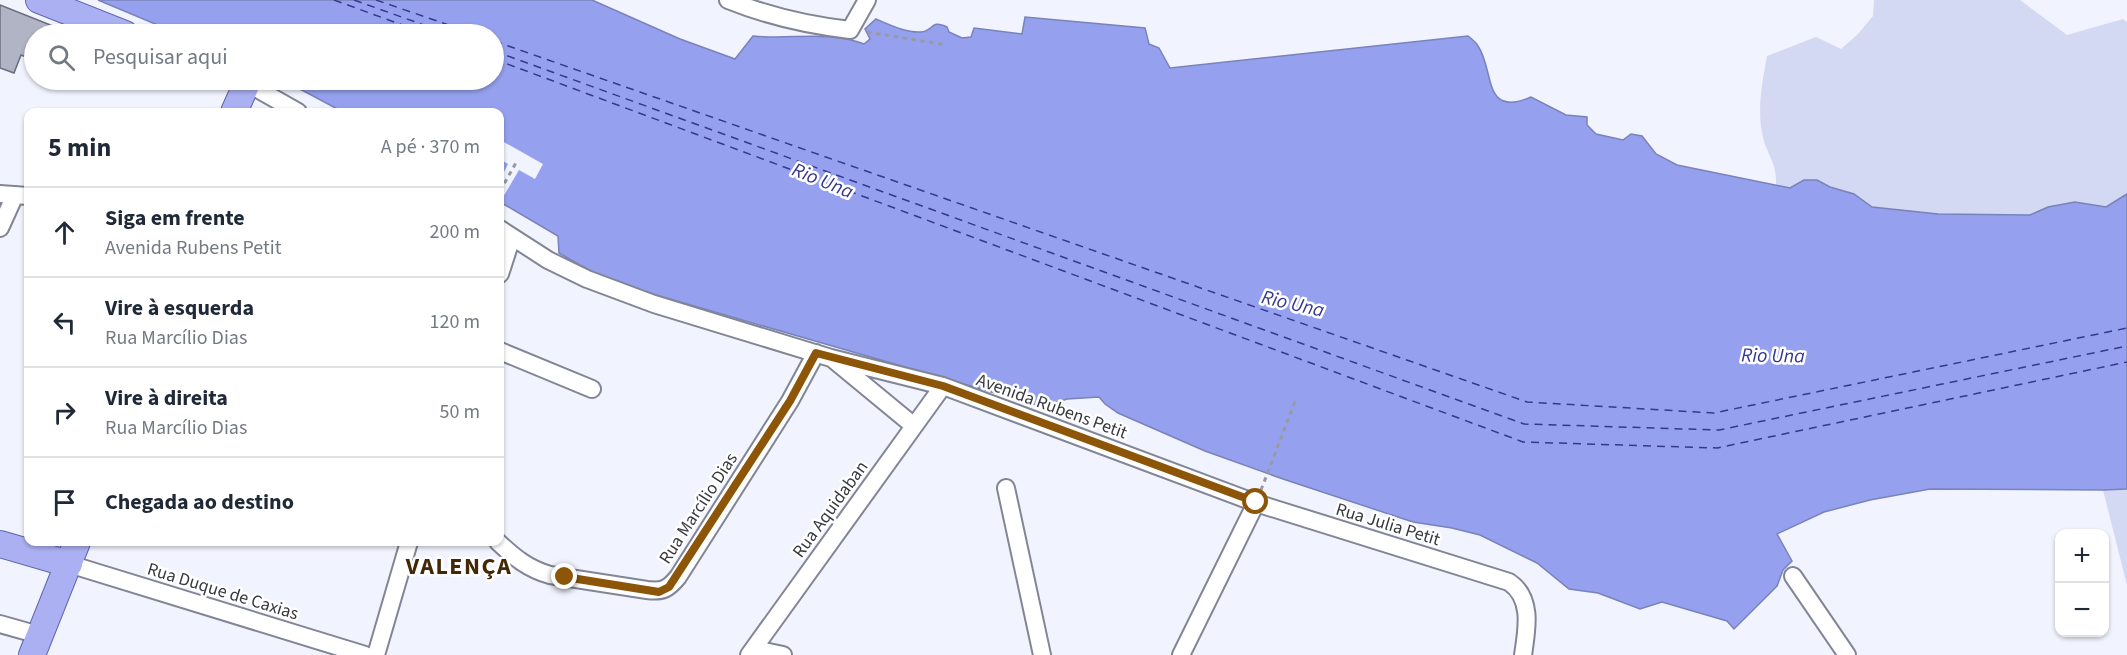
<!DOCTYPE html>
<html lang="pt">
<meta charset="utf-8">
<style>
body{margin:0;font-family:"Source Sans 3",sans-serif;background:#f6f6f7;color:#1f2937}
.controls{position:absolute;right:18px;bottom:18px;display:grid;overflow:hidden;border-radius:12px;box-shadow:0 2px 4px #0004}
.controls button{width:54px;height:54px;display:grid;place-items:center;padding:0;border:0;border-bottom:2px solid #e0e1e3;background:#fff;color:#1f2937;font:30px sans-serif}
.stop{position:absolute;width:18px;height:18px;margin:-14px;border:4px solid #8c5508;border-radius:50%;background:#fff}
.stop.end{background:#8c5508;border-color:#fff;box-shadow:0 2px 6px #0008}
.list{margin:0;padding:0;list-style:none}
h2{display:flex;justify-content:space-between;align-items:center;height:78px;margin:0;padding:0 24px;font-size:26px}
h2 small{font-size:20px;font-weight:400;color:#747a83}
.list li{display:grid;grid-template-columns:39px 1fr auto;gap:18px;align-items:center;box-sizing:border-box;height:90px;padding:0 24px;border-top:2px solid #e0e1e3}
.list b{display:block;font-size:22px;white-space:nowrap}
.list p{margin:0;font-size:20px;white-space:nowrap;color:#747a83}
.list em{font-size:20px;font-style:normal;color:#747a83}
.icon{flex:none;width:33px;height:33px;fill:none;stroke:currentColor;stroke-width:2;stroke-linecap:round;stroke-linejoin:round}
.map{position:relative;flex:none;width:2127px;height:655px;overflow:hidden}
.search{position:absolute;background:#fff;box-shadow:0 2px 4px #0004;left:24px;top:24px;width:480px;height:66px;display:flex;align-items:center;gap:15px;box-sizing:border-box;padding:0 21px;border-radius:33px;color:#747a83;font-size:22px}
.panel{position:absolute;background:#fff;box-shadow:0 2px 4px #0004;left:24px;top:108px;width:480px;height:438px;border-radius:12px}
.map>svg:first-child{display:block}
.green{fill:#d3d8f3}
.water{fill:#95a1ee;stroke:#7982ba;stroke-width:1.5}
.pier{fill:#f1f3fe}
.lines{fill:none;stroke-linecap:round;stroke-linejoin:round}
.ferry{stroke:#363890;stroke-width:1.5;stroke-dasharray:8 6;stroke-linecap:butt}
.building{fill:#b1b4c5;stroke:#6a6d7c;stroke-width:1.5}
.street-casing{stroke:#828595;stroke-width:20}
.primary-casing{stroke:#5d65ae;stroke-width:28}
.path{stroke:#989aa3;stroke-width:3;stroke-dasharray:4.5 4.5;stroke-linecap:butt}
.street{stroke:#fff;stroke-width:16}
.primary{stroke:#aab0f2;stroke-width:26}
.route{stroke:#8c5508;stroke-width:8}
.labels{text-anchor:middle;stroke-width:5;stroke-linejoin:round;paint-order:stroke}
.street-label{font-size:18px;fill:#37393f;stroke:#fff}
.water-label{font-size:20px;font-style:italic;fill:#363890;stroke:#fff}
.district-label{font-size:24px;font-weight:bold;letter-spacing:1.5px;fill:#432808;stroke:#fff}
</style>
<div class="map">
<svg width="2127" height="655" viewBox="0 0 2127 655">
<rect width="100%" height="100%" fill="#f1f3fe"/>
<path class="green" d="M1874,0H2020L2067,35L2123,19L2127,22V194L2106,207L2075,202L2048,207L2030,215L1938,214L1872,207L1854,194L1830,187L1817,180H1804L1790,188L1776,186C1777,164 1770,160 1764,141C1756,113 1762,84 1767,56L1816,37L1841,49L1858,34L1873,16Z
M2127,489V585L2103,490Z"/>
<path class="water" d="M98,0H592L680,39L735,59L753,36C790,40 828,30 864,44L870,39L865,29L876,19C890,25 906,33 921,32C934,31 930,19 947,27L949,32L962,38L971,37L974,28L1022,34L1025,17L1145,28L1149,44L1159,48L1170,68L1468,36C1472,39 1476,42 1478,46C1495,71 1482,118 1531,97L1566,115L1587,117V125L1596,134L1623,140L1631,134L1642,136L1656,154L1677,165L1790,188L1804,180H1817L1830,187L1854,194L1872,207L1938,214L2030,215L2048,207L2075,202L2106,207L2127,194V489L2103,490L1930,489L1870,500L1824,512L1777,534L1792,561L1783,570L1777,586L1734,629L1727,621L1662,602L1640,609L1598,593L1569,589L1537,563L1480,535L1452,528L1413,522L1283,479L1205,451L1118,413L1105,404L1099,397L1067,399L1043,407L608,281L559,253L558,236L500,202V112H343L283,80H494V34H179Z"/>
<path class="pier" d="M502,141L543,164L535,179L519,170L502,199L500,197V180L508,164L500,159V146Z"/>
<g class="lines">
<path class="ferry" d="M334,0L427,34
M354,0L449,34
M376,0L475,34
M494,41L1527,402L1714,413L2127,328
M494,51L1524,424L1719,430L2127,346
M494,59L1523,442L1717,448L2127,362"/>
</g>
<path class="building" d="M0,5L73,34H34V60L21,55L14,73L0,68Z"/>
<g class="lines">
<g class="street-casing">
<path id="street" d="M728,0C768,16 807,25 850,30L867,0
M247,83L298,112
M0,194L28,196
M0,228L15,195
M500,229L548,260L587,279L654,304L831,358L943,386L1256,503L1509,582C1533,598 1527,629 1523,655
M500,274L512,237
M500,351L592,389
M834,360L914,426
M1006,488L1042,655
M498,542C514,557 528,569 550,575L647,590C663,592 668,589 678,577L790,401L816,353
M69,564L365,655
M1793,576L1847,655
M0,624L39,635
M754,649L783,655
M376,655L409,542
M749,655L943,386
M1181,655L1256,503"/>
</g>
<g class="primary-casing">
<path id="primary" d="M39,0L125,34
M234,112L247,83L238,80
M0,544L69,564
M32,655L77,542"/>
</g>
<path class="path" d="M867,32L947,45
M500,191L517,161
M1261,490L1296,399"/>
<use href="#street" class="street"/>
<use href="#primary" class="primary"/>
</g>
<g class="lines">
<path class="route" d="M565,577L659,592L669,587L790,401L816,353L943,386L1256,502"/>
</g>
<g class="labels">
<g class="street-label">
<text transform="translate(1052 406) rotate(20)" y="6">Avenida Rubens Petit</text>
<text transform="translate(698 508) rotate(-57)" y="6">Rua Marcílio Dias</text>
<text transform="translate(830 509) rotate(-54)" y="6">Rua Aquidaban</text>
<text transform="translate(1388 524) rotate(17)" y="6">Rua Julia Petit</text>
<text transform="translate(223 591) rotate(17)" y="6">Rua Duque de Caxias</text>
</g>
<g class="water-label">
<text transform="translate(823 180) rotate(22)" y="7">Rio Una</text>
<text transform="translate(1293 303) rotate(13)" y="7">Rio Una</text>
<text transform="translate(1773 355) rotate(1)" y="7">Rio Una</text>
</g>
<g class="district-label">
<text x="459" y="574">VALENÇA</text>
</g>
</g>
</svg>
<div class="controls">
<button>+</button>
<button>−</button>
</div>
<div class="stop" style="left:1256px;top:502px"></div>
<div class="stop end" style="left:565px;top:577px"></div>
<div class="search"><svg class="icon" aria-label="search" viewBox="0 0 24 24"><circle cx="10" cy="10" r="6"/><path d="M15 15l6 6"/></svg>Pesquisar aqui</div>
<section class="panel">
<h2>5 min<small>A pé · 370 m</small></h2>
<ul class="list">
<li><svg class="icon" aria-label="ahead" viewBox="0 0 24 24"><path d="M12 20V5M6 11l6-6 6 6"/></svg><div><b>Siga em frente</b><p>Avenida Rubens Petit</p></div><em>200 m</em></li>
<li><svg class="icon" aria-label="left" viewBox="0 0 24 24"><path d="M17 20v-9H6M10 6l-5 5 5 5"/></svg><div><b>Vire à esquerda</b><p>Rua Marcílio Dias</p></div><em>120 m</em></li>
<li><svg class="icon" aria-label="right" viewBox="0 0 24 24"><path d="M7 20v-9h11M14 6l5 5-5 5"/></svg><div><b>Vire à direita</b><p>Rua Marcílio Dias</p></div><em>50 m</em></li>
<li><svg class="icon" aria-label="arrive" viewBox="0 0 24 24"><path d="M6 21V4h12l-3 4 3 4H6"/></svg><div><b>Chegada ao destino</b></div></li>
</ul>
</section>
</div>
